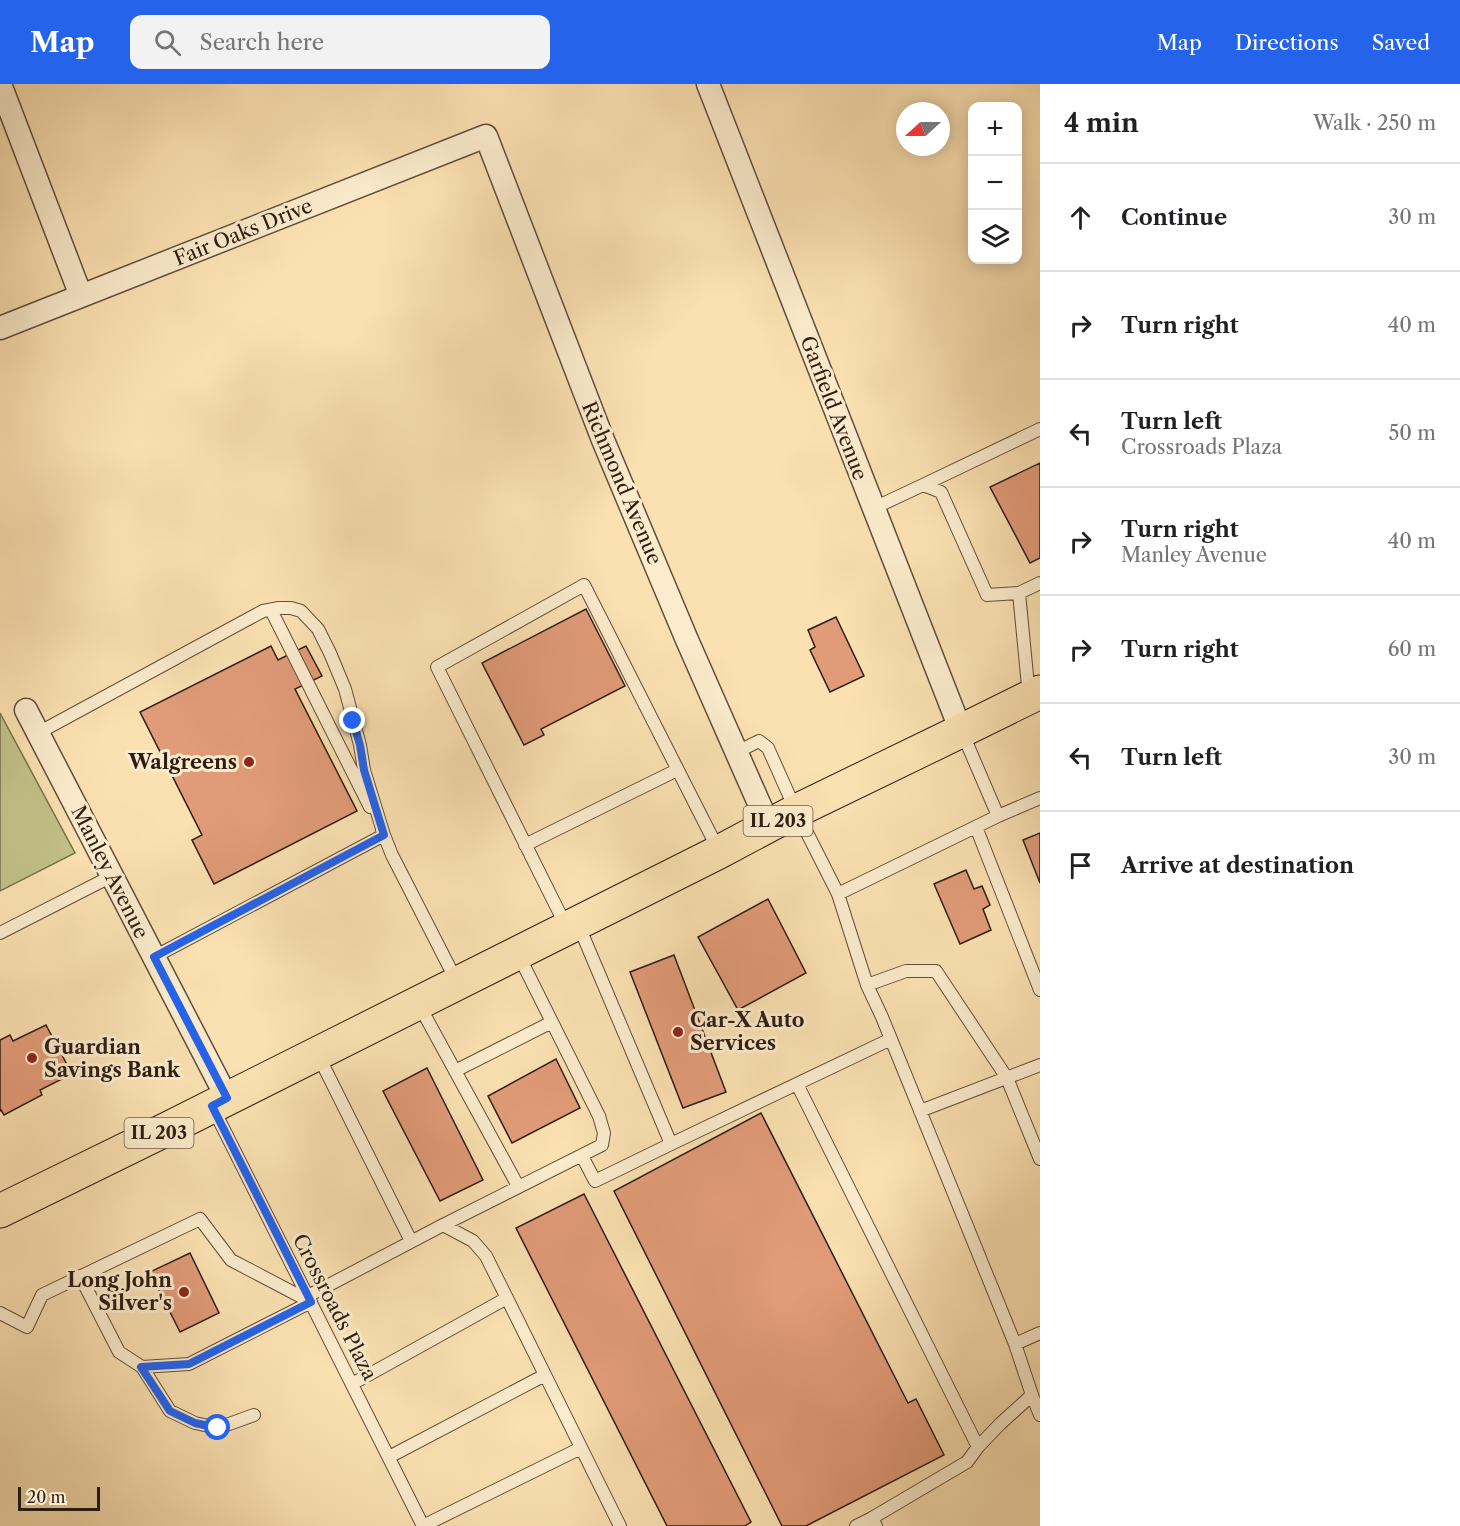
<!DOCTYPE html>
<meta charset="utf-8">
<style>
body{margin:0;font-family:"Libre Caslon Text",serif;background:#f2f2f2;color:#202124}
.controls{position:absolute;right:18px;top:18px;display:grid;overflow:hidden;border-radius:12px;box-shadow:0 3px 15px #0003}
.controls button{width:54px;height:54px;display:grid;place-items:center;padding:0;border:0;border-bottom:2px solid #e0e0e0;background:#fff;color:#202124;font:30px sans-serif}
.compass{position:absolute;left:896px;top:18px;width:54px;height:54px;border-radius:50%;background:#fff;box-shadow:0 3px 15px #0003;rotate:249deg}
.scale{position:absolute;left:18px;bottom:15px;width:82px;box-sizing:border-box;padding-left:6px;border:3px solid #2d1d13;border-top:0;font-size:16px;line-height:21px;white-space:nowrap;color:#2d1d13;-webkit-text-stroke:4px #fceccd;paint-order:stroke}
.stop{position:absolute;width:18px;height:18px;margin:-14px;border:4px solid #2563eb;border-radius:50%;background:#fff}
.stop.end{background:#2563eb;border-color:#fff;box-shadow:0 2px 6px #0008}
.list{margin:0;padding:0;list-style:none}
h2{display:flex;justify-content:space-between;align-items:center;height:78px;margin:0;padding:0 24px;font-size:26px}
h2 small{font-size:20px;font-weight:400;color:#757577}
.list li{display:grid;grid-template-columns:39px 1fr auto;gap:18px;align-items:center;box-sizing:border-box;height:108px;padding:0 24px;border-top:2px solid #e0e0e0}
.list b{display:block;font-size:22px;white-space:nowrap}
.list p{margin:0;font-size:20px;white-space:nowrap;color:#757577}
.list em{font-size:20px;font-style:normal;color:#757577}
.icon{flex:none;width:33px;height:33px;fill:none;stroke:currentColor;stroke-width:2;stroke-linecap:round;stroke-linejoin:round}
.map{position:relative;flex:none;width:1040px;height:1442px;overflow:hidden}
header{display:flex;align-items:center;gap:36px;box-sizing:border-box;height:84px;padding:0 30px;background:#2563eb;color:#fff}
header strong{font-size:28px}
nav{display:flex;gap:33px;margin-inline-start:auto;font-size:21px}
.search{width:420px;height:54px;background:#f2f2f2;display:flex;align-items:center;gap:15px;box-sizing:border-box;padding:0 21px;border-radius:12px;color:#757577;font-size:22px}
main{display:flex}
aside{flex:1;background:#fff}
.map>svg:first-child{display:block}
.green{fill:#c2c289;stroke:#78704e;stroke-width:1.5}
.building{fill:#e19b78;stroke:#2d1d13;stroke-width:1.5}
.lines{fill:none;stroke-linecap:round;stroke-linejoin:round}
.service-casing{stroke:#604e3b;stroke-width:14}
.minor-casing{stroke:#604e3b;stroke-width:25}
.primary-casing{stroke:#2d1d13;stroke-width:35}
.service{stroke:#fceccd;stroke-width:12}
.minor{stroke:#fceccd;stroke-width:22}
.primary{stroke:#fbe1b2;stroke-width:33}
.route{stroke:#2563eb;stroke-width:8}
.poi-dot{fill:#8f2418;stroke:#fceccd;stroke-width:2}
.labels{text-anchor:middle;stroke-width:6;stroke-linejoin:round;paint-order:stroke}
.shield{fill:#fceccd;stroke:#6b5b4b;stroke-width:1.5}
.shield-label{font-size:18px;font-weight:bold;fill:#2d1d13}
.street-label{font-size:20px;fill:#2d1d13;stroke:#fceccd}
.poi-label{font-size:20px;font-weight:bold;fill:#2d1d13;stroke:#fceccd;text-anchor:end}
</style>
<header>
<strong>Map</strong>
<div class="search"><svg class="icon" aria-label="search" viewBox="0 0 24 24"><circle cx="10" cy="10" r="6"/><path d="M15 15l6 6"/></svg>Search here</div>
<nav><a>Map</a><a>Directions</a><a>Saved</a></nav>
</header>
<main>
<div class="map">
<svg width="1040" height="1442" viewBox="0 0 1040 1442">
<rect width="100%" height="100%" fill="#fbe1b2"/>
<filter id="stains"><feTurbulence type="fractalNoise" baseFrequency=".00333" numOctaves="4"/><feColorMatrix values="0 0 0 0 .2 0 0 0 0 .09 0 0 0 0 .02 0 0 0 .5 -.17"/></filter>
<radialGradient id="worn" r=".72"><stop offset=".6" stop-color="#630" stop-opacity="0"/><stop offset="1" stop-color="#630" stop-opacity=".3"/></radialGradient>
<path class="green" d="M0,629L75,769L0,807Z"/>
<path class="building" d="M1040,379V474L1030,479L990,403Z
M586,525L625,602L541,645L544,651L524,661L482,579Z
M836,533L864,592L830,608L810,566L815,563L808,546Z
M271,562L278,576L306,562L322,592L295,605L357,727L214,800L192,756L202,751L140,628Z
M1040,749V799L1023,756Z
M966,786L974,805L982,802L990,821L983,825L991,846L960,860L934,800Z
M768,815L806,889L738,926L698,853Z
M674,871L726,1008L683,1024L630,888Z
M46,941L72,990L40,1006L42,1011L4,1031L1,1026L0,1027V956L10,951L13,957Z
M556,975L580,1024L512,1059L488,1012Z
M427,984L483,1096L440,1117L383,1007Z
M761,1029L908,1319L916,1315L944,1371L806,1442H782L614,1107Z
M584,1110L751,1438L745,1442H667L516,1144Z
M190,1169L219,1229L180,1248L150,1188Z"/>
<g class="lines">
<g class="service-casing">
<path id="service" d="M923,401L1040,345
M874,424L923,401L941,408L987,511L1019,509L1040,499
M1019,509L1029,612
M271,526L370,723
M962,648L998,732L1040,714
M38,649L263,527L279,524H291L301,527L318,545L330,569L345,605L360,661L364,686L384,751L392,771L457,898
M737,668L759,657L768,664L796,727L838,810L867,901L882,933L1015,1260L1032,1311L1000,1340L978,1363L967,1378L872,1434
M976,743L1040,906
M525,761L677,686
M838,810L998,732
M578,840L671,1060
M566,842L437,583L584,501L719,767
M0,849L112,792
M154,873L384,751L382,746
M867,901L906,887H936L1007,994L1040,1075
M418,919L518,1102
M318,971L411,1157
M455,987L552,938
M797,1000L978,1363
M212,1022L423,1442
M920,1027L1040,981
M582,1072L595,1097L671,1060L891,955
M443,1141L602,1061L604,1049L599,1032L518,870
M80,1192L119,1268L142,1283L189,1280L311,1218
M308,1212L443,1141L473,1157L486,1172L620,1442
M0,1229L27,1243L42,1211L200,1135L231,1176L311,1218
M1015,1260L1040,1249
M142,1283L170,1327L195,1339L218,1344L254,1331
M352,1300L507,1214
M1032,1311L1040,1331
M389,1373L545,1291
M423,1442L581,1364
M856,1442L872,1434L876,1442"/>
</g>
<g class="minor-casing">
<path id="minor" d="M0,0L81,212
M708,0L961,647
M0,244L486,52L603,356L687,556L769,742
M26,626L227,1014"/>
</g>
<g class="primary-casing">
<path id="primary" d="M0,1127L161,1048L719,768L796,727L961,647L1040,608"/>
</g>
<use href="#service" class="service"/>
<use href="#minor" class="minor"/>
<use href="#primary" class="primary"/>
</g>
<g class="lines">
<path class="route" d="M218,1344L195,1339L170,1327L141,1283L189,1280L311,1218L212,1022L227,1014L154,873L384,751L364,686L360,661L353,637"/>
</g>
<g class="poi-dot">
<circle cx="249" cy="678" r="6"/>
<circle cx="678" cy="948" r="6"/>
<circle cx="32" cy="974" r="6"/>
<circle cx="184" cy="1208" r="6"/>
</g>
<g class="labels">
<g class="shield">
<rect x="743.5" y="722" width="69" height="30" rx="4.5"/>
<rect x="124.5" y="1034" width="69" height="30" rx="4.5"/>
</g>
<g class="shield-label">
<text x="778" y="743">IL 203</text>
<text x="159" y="1055">IL 203</text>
</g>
<g class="street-label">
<text transform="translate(243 148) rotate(-22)" y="7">Fair Oaks Drive</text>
<text transform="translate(834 324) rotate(69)" y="7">Garfield Avenue</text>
<text transform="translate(622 399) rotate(67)" y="7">Richmond Avenue</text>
<text transform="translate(110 788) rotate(63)" y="7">Manley Avenue</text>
<text transform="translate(335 1223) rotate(63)" y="7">Crossroads Plaza</text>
</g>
<g class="poi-label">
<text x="237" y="685">Walgreens</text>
<text x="690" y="943" text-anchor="start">Car-X Auto<tspan x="690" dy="23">Services</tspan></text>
<text x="44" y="970" text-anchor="start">Guardian<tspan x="44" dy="23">Savings Bank</tspan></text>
<text x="172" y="1203">Long John<tspan x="172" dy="23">Silver's</tspan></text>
</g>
</g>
<rect width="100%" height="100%" filter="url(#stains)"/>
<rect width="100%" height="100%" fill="url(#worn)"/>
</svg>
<div class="controls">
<button>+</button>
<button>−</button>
<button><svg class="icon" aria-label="layers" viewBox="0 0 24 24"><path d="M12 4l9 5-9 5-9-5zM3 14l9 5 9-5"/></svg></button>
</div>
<svg class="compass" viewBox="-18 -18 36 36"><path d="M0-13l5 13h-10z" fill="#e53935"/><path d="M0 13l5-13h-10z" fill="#757577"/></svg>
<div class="scale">20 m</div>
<div class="stop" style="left:218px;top:1344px"></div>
<div class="stop end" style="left:353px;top:637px"></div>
</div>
<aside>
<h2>4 min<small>Walk · 250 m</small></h2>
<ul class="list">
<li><svg class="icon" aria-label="ahead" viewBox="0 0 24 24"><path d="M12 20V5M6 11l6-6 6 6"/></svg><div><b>Continue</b></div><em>30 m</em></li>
<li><svg class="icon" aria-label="right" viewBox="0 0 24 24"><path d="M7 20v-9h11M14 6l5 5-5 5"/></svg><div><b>Turn right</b></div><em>40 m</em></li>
<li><svg class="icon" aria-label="left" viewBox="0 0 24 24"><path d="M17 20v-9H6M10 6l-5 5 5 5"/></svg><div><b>Turn left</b><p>Crossroads Plaza</p></div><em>50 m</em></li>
<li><svg class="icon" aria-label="right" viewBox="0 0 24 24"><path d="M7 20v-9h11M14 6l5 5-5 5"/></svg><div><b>Turn right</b><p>Manley Avenue</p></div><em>40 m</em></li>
<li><svg class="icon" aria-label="right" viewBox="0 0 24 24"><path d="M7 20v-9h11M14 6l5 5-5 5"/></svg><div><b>Turn right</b></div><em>60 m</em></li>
<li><svg class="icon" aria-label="left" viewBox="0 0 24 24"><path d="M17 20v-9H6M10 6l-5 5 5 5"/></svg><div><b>Turn left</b></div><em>30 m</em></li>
<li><svg class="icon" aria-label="arrive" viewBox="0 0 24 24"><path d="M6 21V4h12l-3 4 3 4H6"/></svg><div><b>Arrive at destination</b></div></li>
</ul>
</aside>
</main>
